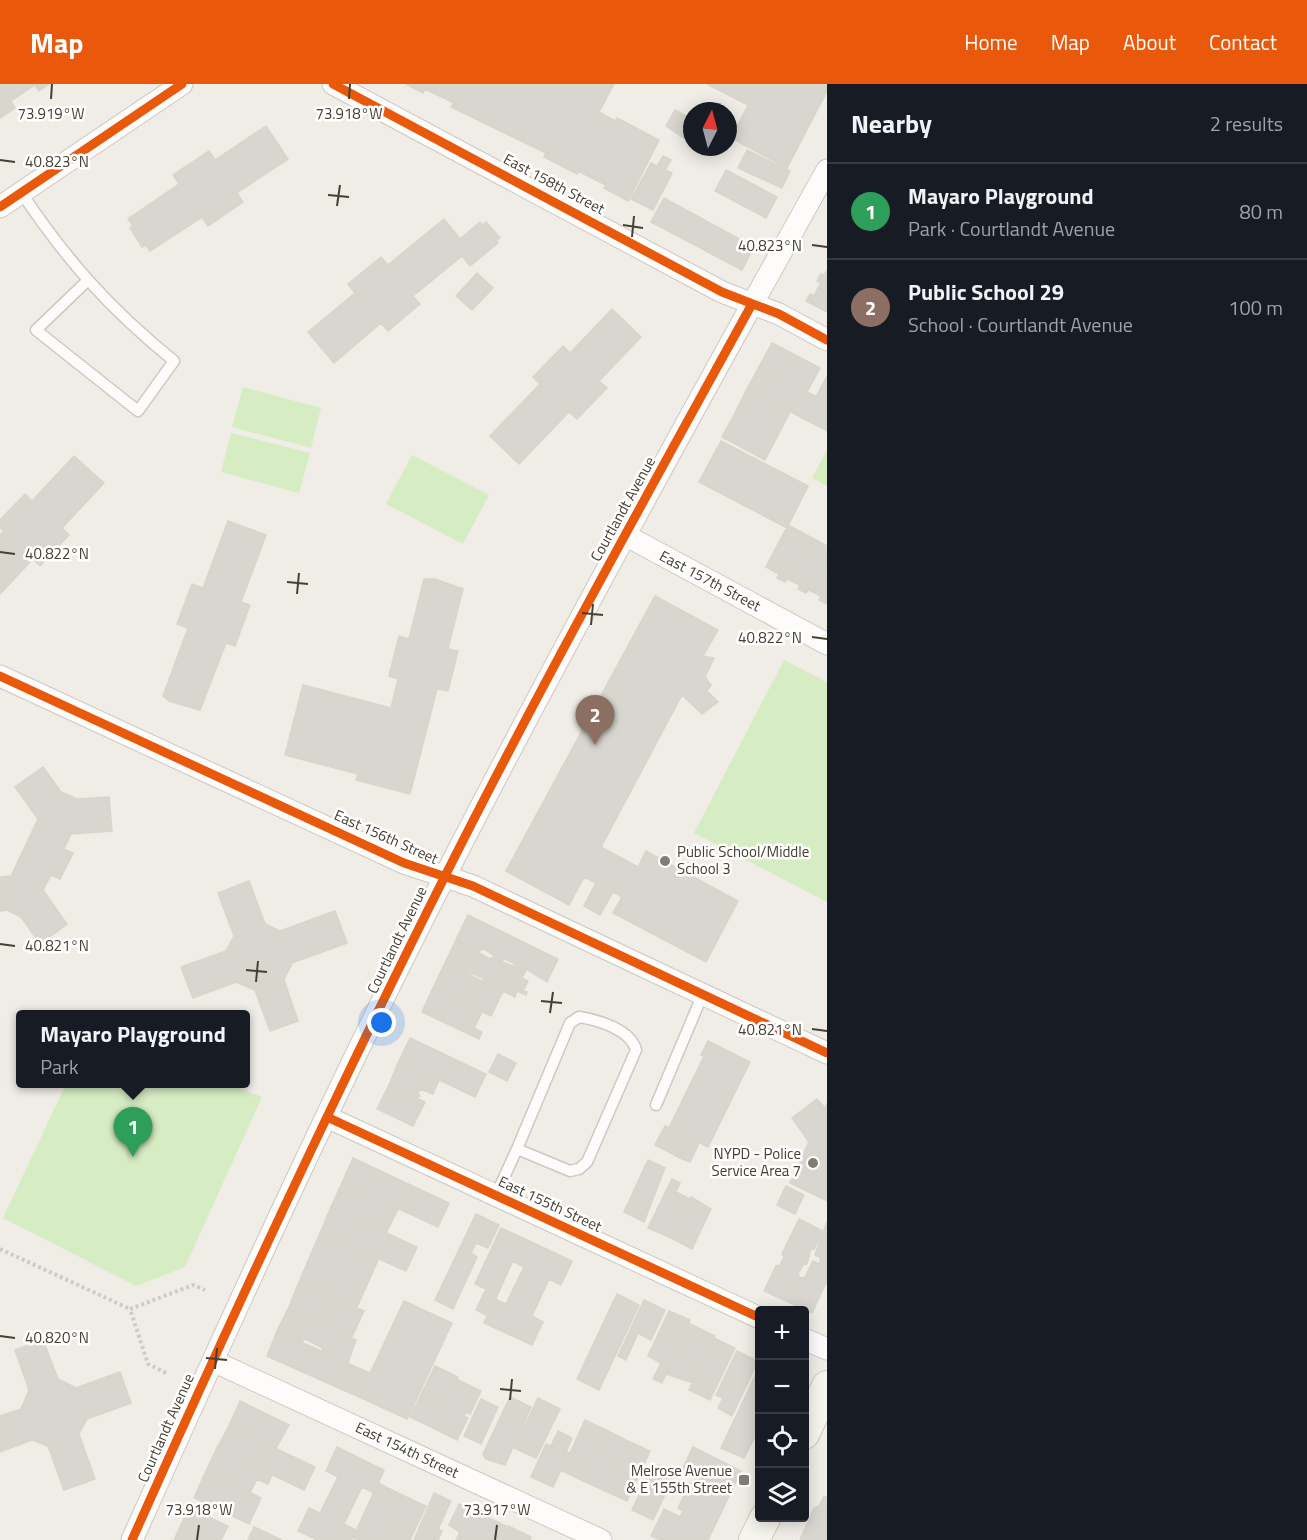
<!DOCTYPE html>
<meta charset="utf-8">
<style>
body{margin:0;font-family:"Titillium Web",sans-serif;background:#20242c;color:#f1f3f6}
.controls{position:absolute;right:18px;bottom:18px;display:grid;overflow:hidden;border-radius:6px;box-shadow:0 3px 15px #0003}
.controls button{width:54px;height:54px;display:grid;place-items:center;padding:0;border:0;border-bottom:2px solid #363941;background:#171b24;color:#f1f3f6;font:30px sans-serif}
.compass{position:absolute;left:683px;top:18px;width:54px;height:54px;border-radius:50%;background:#171b24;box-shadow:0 3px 15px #0003;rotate:6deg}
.you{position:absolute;left:382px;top:939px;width:21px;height:21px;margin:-15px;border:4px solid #fff;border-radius:50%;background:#1a73e8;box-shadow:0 0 0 9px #1a73e833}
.badge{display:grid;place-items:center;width:39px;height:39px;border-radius:50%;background:#ea580c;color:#fff;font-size:20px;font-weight:700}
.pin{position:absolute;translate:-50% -50px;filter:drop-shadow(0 2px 3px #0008)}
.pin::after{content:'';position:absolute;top:32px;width:21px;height:18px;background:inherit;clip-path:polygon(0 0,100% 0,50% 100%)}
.popup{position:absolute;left:16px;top:926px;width:234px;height:78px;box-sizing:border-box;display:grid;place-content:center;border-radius:6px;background:#171b24;filter:drop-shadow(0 2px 4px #0005);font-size:20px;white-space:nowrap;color:#9ea1a6}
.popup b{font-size:22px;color:#f1f3f6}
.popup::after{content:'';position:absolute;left:50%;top:100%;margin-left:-12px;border:12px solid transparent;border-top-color:#171b24}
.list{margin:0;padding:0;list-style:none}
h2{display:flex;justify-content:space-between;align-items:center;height:78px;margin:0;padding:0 24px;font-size:26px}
h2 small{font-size:20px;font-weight:400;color:#9ea1a6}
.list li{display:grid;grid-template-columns:39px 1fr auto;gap:18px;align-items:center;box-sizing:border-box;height:96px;padding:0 24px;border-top:2px solid #363941}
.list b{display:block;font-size:22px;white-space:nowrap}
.list p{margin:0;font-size:20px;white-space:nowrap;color:#9ea1a6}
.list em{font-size:20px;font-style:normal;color:#9ea1a6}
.icon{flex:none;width:33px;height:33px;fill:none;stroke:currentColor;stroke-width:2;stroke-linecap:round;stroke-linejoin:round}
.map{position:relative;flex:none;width:827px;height:1456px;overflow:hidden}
header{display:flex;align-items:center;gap:36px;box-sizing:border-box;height:84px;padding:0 30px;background:#ea580c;color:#fff}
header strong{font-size:28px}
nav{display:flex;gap:33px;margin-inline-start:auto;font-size:21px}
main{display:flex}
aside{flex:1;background:#171b24}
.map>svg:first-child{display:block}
.green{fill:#d6ecc3}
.building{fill:#d8d6cf;stroke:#d7d5cc;stroke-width:1.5}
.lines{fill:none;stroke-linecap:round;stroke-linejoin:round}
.service-casing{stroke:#cbc9c2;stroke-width:13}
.minor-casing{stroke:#cbc9c2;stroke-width:23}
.secondary-casing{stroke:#cfccbc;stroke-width:32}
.path{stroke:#cecbc5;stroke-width:4;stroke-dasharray:3 3;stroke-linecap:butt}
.service{stroke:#fdfcfb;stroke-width:10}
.minor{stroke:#fdfcfb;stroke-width:21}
.secondary{stroke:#f6f5ed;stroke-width:30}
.cycleway-casing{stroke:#fff;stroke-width:13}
.cycleway{stroke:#e8590c;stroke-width:9}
.ticks{fill:none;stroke:#454032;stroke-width:2}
.poi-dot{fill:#807d71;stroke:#fff;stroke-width:2}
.labels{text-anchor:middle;stroke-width:5;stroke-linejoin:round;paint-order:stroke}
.street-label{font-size:15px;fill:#454032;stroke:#fff}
.poi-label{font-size:15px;fill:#454032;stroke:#fff;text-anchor:end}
.ticks-label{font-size:15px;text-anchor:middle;fill:#454032;stroke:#fff;stroke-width:5;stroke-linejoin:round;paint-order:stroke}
</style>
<header>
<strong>Map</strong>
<nav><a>Home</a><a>Map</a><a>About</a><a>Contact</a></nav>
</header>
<main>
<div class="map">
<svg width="827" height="1456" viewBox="0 0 827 1456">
<rect width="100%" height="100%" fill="#efede6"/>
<path class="green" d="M243,303L321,324L311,364L232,343Z
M231,349L310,369L299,409L221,388Z
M827,366V402L812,394Z
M412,371L489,411L463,460L386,420Z
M784,576L827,598V818L694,749Z
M66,1000H229L262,1013L185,1183L136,1202L3,1134Z"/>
<path class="building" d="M0,0H49L39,7L35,1L11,17L15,24L0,34Z
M406,0H614L599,28L615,37L617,34L659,56L628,117L604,104L606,101L578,87L577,90L544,73L546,69L451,23L454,19L425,5L423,9Z
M707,0H827V7L787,84L731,54L748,21Z
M675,26L692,35V51L688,57L666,42Z
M266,42L288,75L237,109L243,118L208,142L202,133L150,167L146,161L142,163L130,144L133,142L128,135L179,100L173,91L209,67L215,76Z
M747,66L790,87L782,104L738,84Z
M663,72L671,76L665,86L672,89L653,126L631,115L651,79L657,82Z
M726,86L777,113L766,134L715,107Z
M664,114L754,163L742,186L651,138Z
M444,135L460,155L480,138L482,141L486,138L500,154L496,157L498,159L470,182L462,172L413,212L420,220L388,247L381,239L334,279L308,248L355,209L348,200L381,173L388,181Z
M827,187V209L818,204L821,199L817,197L821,190L824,191Z
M477,189L493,204L472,226L456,212Z
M818,204L827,209V228L806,217L810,210L814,212Z
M612,225L641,253L599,297L607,304L577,335L569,328L519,380L490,352L540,300L533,293L563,262L570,269Z
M772,259L820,284L807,308L759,283Z
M759,283L827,318V347L747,305Z
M827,292V318L816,313Z
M747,305L790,328L778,351L735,329Z
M735,329L778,351L765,376L722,353Z
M721,357L808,402L787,444L699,398Z
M74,372L104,399L62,444L69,451L40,482L33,475L0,510V451L4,447L0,444V436L25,410L32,417Z
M228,437L266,451L241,518L250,521L235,562L226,559L200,626L169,617L163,612L188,544L177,540L192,500L203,504Z
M788,441L814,455L791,497L787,494L785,498L777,494L779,490L766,483Z
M814,455L827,462V482L813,508L808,506L806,509L798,505L800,501L791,497Z
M827,482V520L819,516L821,512L813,508Z
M424,495H435L463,505L448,565L458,567L448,607L437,605L410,710L356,696L358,690L285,671L303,601L391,624L398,595L389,592L399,552L409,555Z
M655,512L718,546L703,572L714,574L705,593L711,601L707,607L718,618L702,630L682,611L601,763L638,783L646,767L738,817L706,878L613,829L622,813L613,808L600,831L584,822L596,799L584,793L569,821L506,787Z
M43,683L61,708L77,715L109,713L112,747L71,750L64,765L73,769L60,795L51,791L43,806L67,840L40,860L21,833L7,826L0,827V793L11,792L38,735L15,703Z
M249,797L265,840L280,847L335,827L347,859L292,879L284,896L298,937L270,947L255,906L236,898L193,914L181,883L226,867L234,852L218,809Z
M468,831L558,875L547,898L526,885L525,888L513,883L515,880L505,875L502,877L484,865L479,867L456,856Z
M456,856L490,875L493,873L525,888L522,894L528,897L523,907L527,908L526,911L517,907L515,913L486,899L483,894L445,879Z
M445,879L503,907L491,932L433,904Z
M433,904L482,928L474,944L482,948L479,955L422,928Z
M410,954L486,990L475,1013L399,977Z
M708,957L750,978L708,1063L669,1044L704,972L701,971Z
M498,970L516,979L507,997L489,988Z
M399,977L439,996L433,1010L420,1005L418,1010L420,1012L416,1014L389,1001Z
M389,1001L425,1018L413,1042L377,1025Z
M817,1015L825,1024L827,1019V1117L790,1099L809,1058L792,1034Z
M665,1042L689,1054L680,1074L655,1061Z
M689,1054L699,1059L690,1078L680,1074Z
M353,1074L449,1119L438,1143L342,1099Z
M648,1076L665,1084L644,1138L624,1128Z
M672,1095L680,1099L676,1108L690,1115L671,1154L648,1144Z
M342,1099L398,1125L386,1149L331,1123Z
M786,1102L804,1111L795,1130L777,1121Z
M691,1113L711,1125L692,1165L671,1154Z
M331,1123L417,1163L406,1187L320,1149Z
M476,1130L499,1141L488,1164L476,1159L471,1169L477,1173L453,1225L435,1216Z
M799,1135L823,1147L814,1165L811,1164L807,1180L803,1181L798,1190L800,1194L788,1218L764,1207L776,1182L780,1181L784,1173L782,1170Z
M827,1138V1197L812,1229L788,1218L800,1194L805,1193L813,1177L819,1180L821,1174L815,1171Z
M501,1144L523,1154L488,1232L476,1226L486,1205L475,1200Z
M320,1149L379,1174L357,1223L299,1198Z
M523,1154L572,1177L561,1201L549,1195L532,1232L543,1238L532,1261L484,1239L495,1215L506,1220L524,1183L512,1177Z
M299,1198L364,1227L352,1253L288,1225Z
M617,1210L639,1221L599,1306L577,1295Z
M644,1216L665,1226L651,1256L638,1249L626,1276L618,1272Z
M404,1217L452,1239L407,1335L359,1313Z
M288,1225L356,1256L348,1279L324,1268L321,1263L305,1255L301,1258L277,1247Z
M669,1227L690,1236L662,1299L653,1295L661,1279L648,1272Z
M690,1240L715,1252L693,1299L666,1290Z
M277,1247L370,1289L359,1313L267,1272Z
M714,1254L735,1264L710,1316L689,1306Z
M43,1256L58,1295L76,1304L120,1288L131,1319L87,1335L79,1350L95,1395L64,1406L48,1362L32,1356L0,1368V1332L21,1325L29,1306L15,1266Z
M737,1267L758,1277L732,1332L718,1324L723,1314L716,1311Z
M760,1281V1342L744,1374L721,1364Z
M435,1282L458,1293L433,1344L410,1333Z
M456,1295L481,1307L470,1330L466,1328L464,1332L468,1334L457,1356L433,1344Z
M510,1313L531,1323L505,1381L486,1375L483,1370Z
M538,1314L560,1325L536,1374L514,1364Z
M481,1315L498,1323L481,1360L464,1352Z
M240,1317L289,1341L276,1364L229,1342Z
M585,1336L606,1346L583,1397L562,1387Z
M229,1342L315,1383L304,1406L217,1364Z
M606,1346L628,1357L605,1407L583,1397Z
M558,1347L572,1354L566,1368L569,1369L553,1403L531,1393L546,1360L551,1362Z
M628,1357L650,1367L627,1417L605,1407Z
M337,1363L384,1386L374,1409L362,1403L344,1440L356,1446L352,1456H317L298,1447L309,1424L320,1429L338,1393L326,1387Z
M693,1363L741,1387L708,1456H660L651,1452L664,1425L680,1433L683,1427L678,1424L690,1399L695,1402L698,1396L681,1388Z
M217,1364L272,1391L268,1400L257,1395L250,1409L206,1387Z
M659,1381L675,1389L653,1436L632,1426L648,1392L652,1394Z
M206,1387L261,1414L249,1440L194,1414Z
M378,1399L402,1411L381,1456H358L353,1454Z
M434,1409L451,1417L438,1445L442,1447L438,1456H414Z
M402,1411L426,1422L410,1456H381Z
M824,1412L827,1414V1456H800L814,1424L819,1422Z
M459,1420L506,1442L499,1456H456L460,1448L449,1441Z
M189,1424L228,1442L221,1456H214L181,1441Z
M181,1441L214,1456H174Z
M508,1442L531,1453L530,1456H501Z
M254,1443L282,1456H248Z"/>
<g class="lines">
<g class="service-casing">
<path id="service" d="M21,108C67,177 110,225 174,277L138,327L36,246L87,197
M579,933C599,936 631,946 636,966L587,1078L579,1085L570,1087L517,1065L570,939Z
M656,1021L702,912
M496,1111L517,1065"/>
</g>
<g class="minor-casing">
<path id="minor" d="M333,0L722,208L779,230L827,256
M0,123L182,0
M625,451L827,560
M0,592L404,779L473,802L827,969
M327,1033L760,1234
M804,1255L827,1265
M213,1277L601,1456
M132,1456C232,1233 333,1010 445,792C567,554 696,320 827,86"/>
</g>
<g class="secondary-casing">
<path id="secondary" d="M804,1350L827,1302
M754,1456L765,1434"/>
</g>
<path class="path" d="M0,1165L130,1225
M166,1289L148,1280L130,1225L193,1201L205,1206"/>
<use href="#service" class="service"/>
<use href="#minor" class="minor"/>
<use href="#secondary" class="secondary"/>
<g class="cycleway-casing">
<path id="cycleway" d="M333,0L722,208L779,230L827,256
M0,123L182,0
M0,592L404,779L473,802L827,969
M327,1033L760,1234
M132,1456C231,1234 334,1013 443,796C541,601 647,411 752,220"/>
</g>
<use href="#cycleway" class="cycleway"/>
</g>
<path class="ticks" d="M51,15L52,0M349,15L350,0M0,76L15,78M328,111L349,113M337,122L340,101M623,141L643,144M632,153L634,132M812,161L827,163M0,468L15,470M287,498L308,500M297,510L299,489M582,529L603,531M591,541L593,520M812,553L827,555M0,860L15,862M246,886L267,888M256,898L258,877M541,917L562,919M550,929L553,908M812,945L827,947M0,1252L15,1254M206,1274L227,1276M215,1285L217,1264M500,1305L521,1307M510,1316L512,1295M197,1456L199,1441M495,1456L497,1441"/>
<g class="poi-dot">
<circle cx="665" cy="777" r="6"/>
<circle cx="813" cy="1079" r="6"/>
<rect x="738" y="1390" width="12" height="12" rx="3"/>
</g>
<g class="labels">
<g class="street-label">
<text transform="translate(554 100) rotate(28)" y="5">East 158th Street</text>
<text transform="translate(623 425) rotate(-61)" y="5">Courtlandt Avenue</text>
<text transform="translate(710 497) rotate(28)" y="5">East 157th Street</text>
<text transform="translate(386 753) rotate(24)" y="5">East 156th Street</text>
<text transform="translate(397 856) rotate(-64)" y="5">Courtlandt Avenue</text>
<text transform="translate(550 1120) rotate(25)" y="5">East 155th Street</text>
<text transform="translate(166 1344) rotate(-66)" y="5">Courtlandt Avenue</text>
<text transform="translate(407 1366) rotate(25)" y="5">East 154th Street</text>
</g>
<g class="poi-label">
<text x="677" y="773" text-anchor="start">Public School/Middle<tspan x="677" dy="17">School 3</tspan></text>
<text x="801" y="1075">NYPD - Police<tspan x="801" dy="17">Service Area 7</tspan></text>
<text x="732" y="1392">Melrose Avenue<tspan x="732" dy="17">&amp; E 155th Street</tspan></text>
</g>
</g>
<g class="ticks-label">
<text x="51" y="35">73.919°W</text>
<text x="349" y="35">73.918°W</text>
<text x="57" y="83">40.823°N</text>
<text x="770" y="167">40.823°N</text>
<text x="57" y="475">40.822°N</text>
<text x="770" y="559">40.822°N</text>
<text x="57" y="867">40.821°N</text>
<text x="770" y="951">40.821°N</text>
<text x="57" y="1259">40.820°N</text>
<text x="199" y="1431">73.918°W</text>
<text x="497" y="1431">73.917°W</text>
</g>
</svg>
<div class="controls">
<button>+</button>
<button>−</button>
<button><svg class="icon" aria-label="locate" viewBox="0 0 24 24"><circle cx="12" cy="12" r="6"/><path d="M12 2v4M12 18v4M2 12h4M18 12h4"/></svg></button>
<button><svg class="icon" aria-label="layers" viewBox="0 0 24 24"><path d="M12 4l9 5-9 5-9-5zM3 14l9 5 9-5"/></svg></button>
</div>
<svg class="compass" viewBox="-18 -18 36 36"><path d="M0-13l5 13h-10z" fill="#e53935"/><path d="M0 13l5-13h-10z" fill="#9ea1a6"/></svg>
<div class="you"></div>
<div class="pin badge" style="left:133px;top:1073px;background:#2e9e5b">1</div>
<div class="popup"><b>Mayaro Playground</b>Park</div>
<div class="pin badge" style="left:595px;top:661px;background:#8d6e63">2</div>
</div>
<aside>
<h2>Nearby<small>2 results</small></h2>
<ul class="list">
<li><span class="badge" style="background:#2e9e5b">1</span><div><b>Mayaro Playground</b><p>Park · Courtlandt Avenue</p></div><em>80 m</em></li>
<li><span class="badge" style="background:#8d6e63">2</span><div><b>Public School 29</b><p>School · Courtlandt Avenue</p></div><em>100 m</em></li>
</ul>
</aside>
</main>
